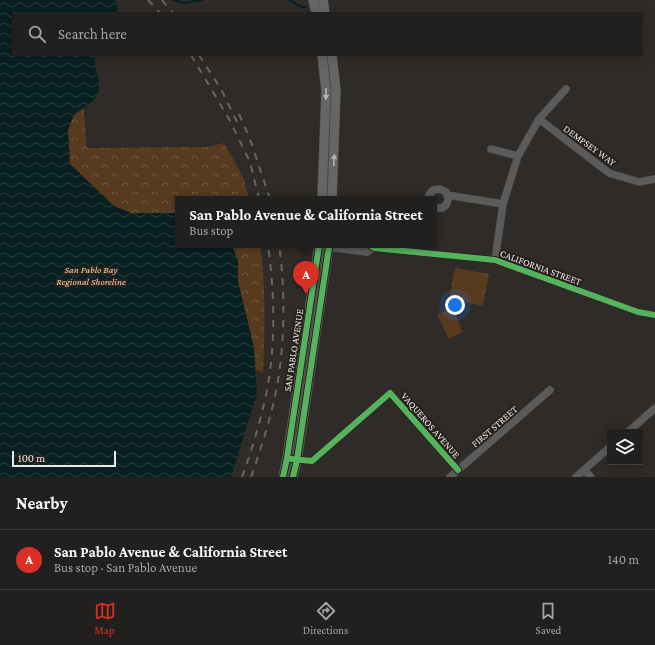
<!DOCTYPE html>
<meta charset="utf-8">
<style>
body{margin:0;font-family:"Crimson Pro",serif;background:#2a2827;color:#f1f3f6}
.controls{position:absolute;right:12px;bottom:12px;display:grid;overflow:hidden;border-radius:0px;box-shadow:0 2px 10px #0003}
.controls button{width:36px;height:36px;display:grid;place-items:center;padding:0;border:0;border-bottom:1px solid #3f3e3c;background:#22201e;color:#f1f3f6;font:20px sans-serif}
.scale{position:absolute;left:12px;bottom:10px;width:104px;box-sizing:border-box;padding-left:4px;border:2px solid #ebe7e4;border-top:0;font-size:11px;line-height:14px;white-space:nowrap;color:#ebe7e4;-webkit-text-stroke:3px #26211c;paint-order:stroke}
.you{position:absolute;left:455px;top:305px;width:14px;height:14px;margin:-10px;border:3px solid #fff;border-radius:50%;background:#1a73e8;box-shadow:0 0 0 6px #1a73e833}
.badge{display:grid;place-items:center;width:26px;height:26px;border-radius:50%;background:#d93025;color:#fff;font-size:13px;font-weight:700}
.pin{position:absolute;translate:-50% -33px;filter:drop-shadow(0 1px 2px #0008)}
.pin::after{content:'';position:absolute;top:21px;width:14px;height:12px;background:inherit;clip-path:polygon(0 0,100% 0,50% 100%)}
.popup{position:absolute;left:175px;top:196px;width:262px;height:52px;box-sizing:border-box;display:grid;place-content:center;border-radius:0px;background:#22201e;filter:drop-shadow(0 1px 3px #0005);font-size:13px;white-space:nowrap;color:#a2a3a4}
.popup b{font-size:15px;color:#f1f3f6}
.popup::after{content:'';position:absolute;left:50%;top:100%;margin-left:-8px;border:8px solid transparent;border-top-color:#22201e}
.list{margin:0;padding:0;list-style:none}
h2{display:flex;justify-content:space-between;align-items:center;height:52px;margin:0;padding:0 16px;font-size:17px}
h2 small{font-size:13px;font-weight:400;color:#a2a3a4}
.list li{display:grid;grid-template-columns:26px 1fr auto;gap:12px;align-items:center;box-sizing:border-box;height:60px;padding:0 16px;border-top:1px solid #3f3e3c}
.list b{display:block;font-size:15px;white-space:nowrap}
.list p{margin:0;font-size:13px;white-space:nowrap;color:#a2a3a4}
.list em{font-size:13px;font-style:normal;color:#a2a3a4}
.icon{flex:none;width:22px;height:22px;fill:none;stroke:currentColor;stroke-width:2;stroke-linecap:round;stroke-linejoin:round}
.map{position:relative;flex:none;width:655px;height:477px;overflow:hidden}
.search{position:absolute;background:#22201e;box-shadow:0 2px 10px #0003;left:12px;right:12px;top:12px;height:44px;display:flex;align-items:center;gap:10px;box-sizing:border-box;padding:0 14px;border-radius:0px;color:#a2a3a4;font-size:15px}
.sheet{height:112px;background:#22201e}
nav{display:flex;justify-content:space-around;align-items:center;box-sizing:border-box;height:56px;border-top:1px solid #3f3e3c;background:#22201e;font-size:11px;color:#a2a3a4}
nav a{display:grid;justify-items:center;gap:2px}
nav .on{color:#d93025}
.map>svg:first-child{display:block}
.park{fill:url(#park-crowns)}
.garden{fill:#583a1f}
.water{fill:url(#water-waves)}
.lines{fill:none;stroke-linecap:round;stroke-linejoin:round}
.stream{stroke:#082021;stroke-width:2}
.minor-casing{stroke:#4b4947;stroke-width:8}
.secondary-casing{stroke:#4b4947;stroke-width:10}
.minor{stroke:#5b5b5b;stroke-width:7}
.secondary{stroke:#656666;stroke-width:9}
.rail{stroke:#676664;stroke-width:2;stroke-dasharray:7 7;stroke-linecap:butt}
.cycleway-casing{stroke:#26211c;stroke-width:8}
.cycleway{stroke:#56b35d;stroke-width:6}
.oneway{fill:#b5b3b2}
.labels{text-anchor:middle;stroke-width:4;stroke-linejoin:round;paint-order:stroke}
.street-label{font-size:10px;fill:#ebe7e4;stroke:#26211c}
.park-label{font-size:10px;font-style:italic;fill:#facfac;stroke:#26211c}
</style>
<div class="map">
<svg width="655" height="477" viewBox="0 0 655 477">
<defs>
<pattern id="park-crowns" width="20" height="18" patternUnits="userSpaceOnUse"><rect width="20" height="18" fill="#583a1f"/><path d="M2 6a3 3 0 1 1 6 0M12 15a3 3 0 1 1 6 0" fill="none" stroke="#70563f"/></pattern>
<pattern id="water-waves" width="16" height="10" patternUnits="userSpaceOnUse"><rect width="16" height="10" fill="#082021"/><path d="M0 5q4-4 8 0t8 0" fill="none" stroke="#2c4041"/></pattern>
</defs>
<rect width="100%" height="100%" fill="#2e2b28"/>
<path class="park" d="M0,7L13,13V55H79L87,148L207,147L224,143L244,179L249,199H178V245H260C266,287 265,329 263,372L255,370L16,477H0Z
M455,268L489,274L483,306L449,299Z"/>
<path class="garden" d="M457,269L484,275L482,288L454,283Z
M453,285L481,291L478,304L451,299Z
M452,307L463,332L449,339L437,315Z"/>
<path class="water" d="M0,0H115L118,9L116,13H13V55H95V66L99,81V91L94,100L74,115L68,130L70,164L114,206L132,213H178V245H232L238,261V281L254,347L257,394L231,477H0Z"/>
<g class="lines">
<path class="stream" d="M174,0L184,3L202,0
M289,0L302,7H306"/>
<g class="minor-casing">
<path id="minor" d="M539,119L609,173L639,182L655,179
M491,149L518,156
M447,195L503,204
M428,199L429,195L433,190L440,189L446,192C450,198 448,205 442,208H434
M370,245L374,248L495,260L638,312L655,315
M319,246L367,252L374,248
M495,260L503,204L518,156L539,119L566,89
M628,432L655,408
M293,459L312,461L390,393L458,470
M584,470L591,477
M450,477L550,390
M576,477L610,447"/>
</g>
<g class="secondary-casing">
<path id="secondary" d="M313,0L316,13
M323,0L325,13
M322,199L326,91L322,55
M332,199L336,90L332,55
M283,477L287,458L319,245
M293,477L297,460L329,245"/>
</g>
<use href="#minor" class="minor"/>
<use href="#secondary" class="secondary"/>
<path class="rail" d="M148,0L160,13
M162,0L173,13
M191,55L229,119L250,162L259,199
M199,55L221,89L237,122
M239,114L250,139L270,199
M242,477C251,452 259,426 265,400C276,350 275,296 268,245
M251,477C260,452 268,426 274,401C285,352 286,294 279,245"/>
<g class="cycleway-casing">
<path id="cycleway" d="M370,245L374,248L495,260L638,312L655,315
M291,459L312,461L390,393L458,470
M283,477L287,458L319,246
M293,477L297,460L329,247"/>
</g>
<use href="#cycleway" class="cycleway"/>
</g>
<defs><path id="oneway-solid" d="M-6-.8H1V-3.2L6.5 0L1 3.2V.8H-6Z"/></defs>
<g class="oneway">
<use href="#oneway-solid" transform="translate(326 94) rotate(90)"/>
<use href="#oneway-solid" transform="translate(334 160) rotate(-87)"/>
</g>
<g class="labels">
<g class="street-label">
<text transform="translate(590 145) rotate(36)" y="4">DEMPSEY WAY</text>
<text transform="translate(541 267) rotate(20)" y="4">CALIFORNIA STREET</text>
<text transform="translate(293 350) rotate(-81)" y="4">SAN PABLO AVENUE</text>
<text transform="translate(431 425) rotate(49)" y="4">VAQUEROS AVENUE</text>
<text transform="translate(494 426) rotate(-41)" y="4">FIRST STREET</text>
</g>
<g class="park-label">
<text x="91" y="273">San Pablo Bay<tspan x="91" dy="12">Regional Shoreline</tspan></text>
</g>
</g>
</svg>
<div class="controls">
<button><svg class="icon" aria-label="layers" viewBox="0 0 24 24"><path d="M12 4l9 5-9 5-9-5zM3 14l9 5 9-5"/></svg></button>
</div>
<div class="scale">100 m</div>
<div class="you"></div>
<div class="pin badge" style="left:306px;top:294px">A</div>
<div class="popup"><b>San Pablo Avenue &amp; California Street</b>Bus stop</div>
<div class="search"><svg class="icon" aria-label="search" viewBox="0 0 24 24"><circle cx="10" cy="10" r="6"/><path d="M15 15l6 6"/></svg>Search here</div>
</div>
<section class="sheet">
<h2>Nearby<small></small></h2>
<ul class="list">
<li><span class="badge">A</span><div><b>San Pablo Avenue &amp; California Street</b><p>Bus stop · San Pablo Avenue</p></div><em>140 m</em></li>
</ul>
</section>
<nav>
<a class="on"><svg class="icon" aria-label="map" viewBox="0 0 24 24"><path d="M3 6l6-2 6 2 6-2v14l-6 2-6-2-6 2zM9 4v14M15 6v14"/></svg>Map</a>
<a><svg class="icon" aria-label="directions" viewBox="0 0 24 24"><path d="M12 3l9 9-9 9-9-9zM9 14v-3h6M13 9l2 2-2 2"/></svg>Directions</a>
<a><svg class="icon" aria-label="saved" viewBox="0 0 24 24"><path d="M7 4h10v16l-5-4-5 4z"/></svg>Saved</a>
</nav>
